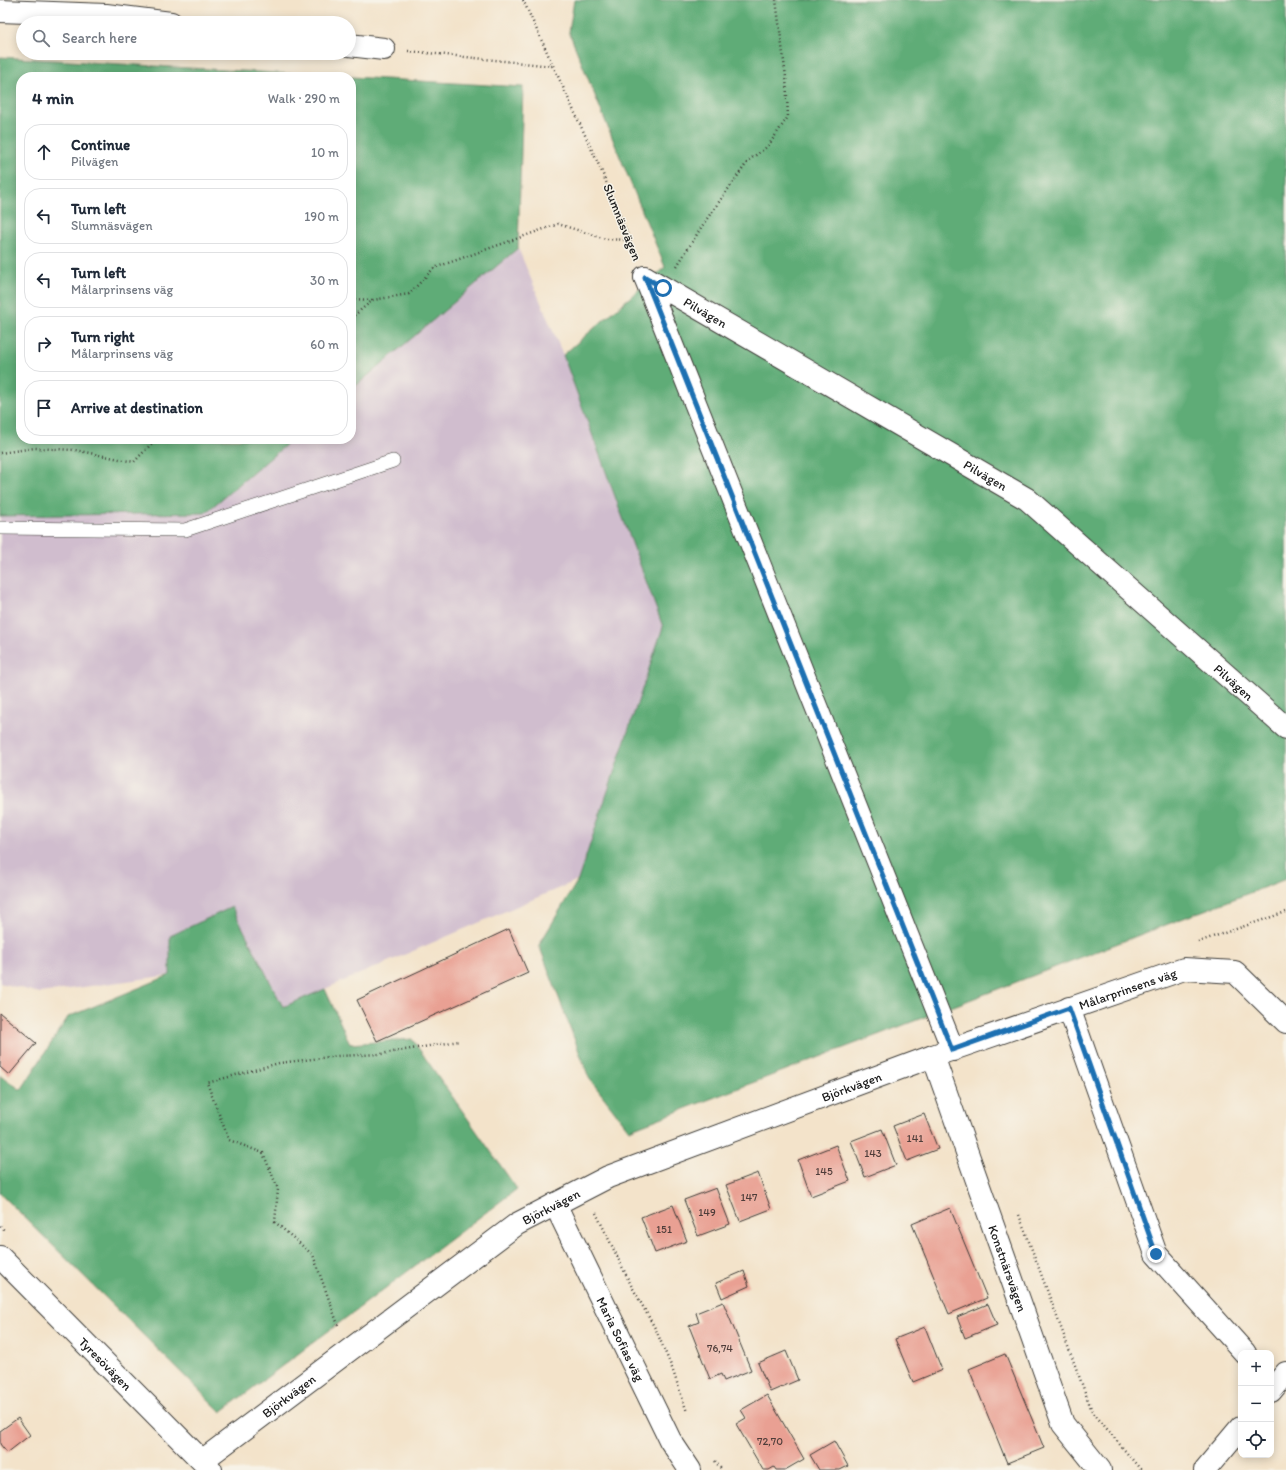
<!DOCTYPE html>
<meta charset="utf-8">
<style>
body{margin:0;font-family:Itim,sans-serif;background:#f2f2f3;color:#1f2937}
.controls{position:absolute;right:12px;bottom:12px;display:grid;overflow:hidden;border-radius:8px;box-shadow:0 2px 10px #0003}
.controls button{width:36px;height:36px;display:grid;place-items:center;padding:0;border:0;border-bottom:1px solid #e0e1e3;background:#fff;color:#1f2937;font:20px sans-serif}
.stop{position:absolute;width:12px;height:12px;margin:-9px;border:3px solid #1f6fb2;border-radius:50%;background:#fff}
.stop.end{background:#1f6fb2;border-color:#fff;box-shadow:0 1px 4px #0008}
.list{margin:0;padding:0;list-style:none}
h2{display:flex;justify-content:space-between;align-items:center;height:52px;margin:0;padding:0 16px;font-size:17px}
h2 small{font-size:13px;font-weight:400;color:#747a83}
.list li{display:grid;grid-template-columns:26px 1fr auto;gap:12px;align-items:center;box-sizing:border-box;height:56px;margin:0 8px 8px;padding:0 8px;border:1px solid #e0e1e3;border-radius:16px}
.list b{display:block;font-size:15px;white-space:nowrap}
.list p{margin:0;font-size:13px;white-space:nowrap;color:#747a83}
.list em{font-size:13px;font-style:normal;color:#747a83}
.icon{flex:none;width:22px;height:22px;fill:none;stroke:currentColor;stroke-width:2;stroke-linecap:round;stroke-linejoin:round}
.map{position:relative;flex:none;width:1286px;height:1470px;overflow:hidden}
.search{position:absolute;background:#fff;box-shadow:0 2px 10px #0003;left:16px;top:16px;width:340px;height:44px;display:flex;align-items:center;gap:10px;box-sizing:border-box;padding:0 14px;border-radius:22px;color:#747a83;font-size:15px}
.panel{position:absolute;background:#fff;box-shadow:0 2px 10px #0003;left:16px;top:72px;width:340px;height:372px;border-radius:16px}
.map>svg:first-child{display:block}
.industrial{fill:#d0bdce}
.forest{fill:#5fac77;stroke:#3e644a}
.building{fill:#e9a093}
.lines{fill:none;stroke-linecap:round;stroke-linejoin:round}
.service-casing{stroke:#3c3a36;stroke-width:14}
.minor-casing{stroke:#3c3a36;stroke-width:24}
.secondary-casing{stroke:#3c3a36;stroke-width:24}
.path{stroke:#3c3a36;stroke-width:2.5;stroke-dasharray:1 3;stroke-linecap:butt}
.service{stroke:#fff;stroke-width:13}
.minor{stroke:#fff;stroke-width:22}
.secondary{stroke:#fff;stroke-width:22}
.route{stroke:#1f6fb2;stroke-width:5}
.labels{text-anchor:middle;stroke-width:3;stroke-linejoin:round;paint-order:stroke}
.number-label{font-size:11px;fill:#4f3d3a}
.street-label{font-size:13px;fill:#1c1c1c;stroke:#f7f3e8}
</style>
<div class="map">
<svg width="1286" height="1470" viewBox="0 0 1286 1470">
<rect width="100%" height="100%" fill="#f7f3e8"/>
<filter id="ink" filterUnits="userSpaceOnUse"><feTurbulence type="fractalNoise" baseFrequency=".025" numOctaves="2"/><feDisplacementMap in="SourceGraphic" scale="8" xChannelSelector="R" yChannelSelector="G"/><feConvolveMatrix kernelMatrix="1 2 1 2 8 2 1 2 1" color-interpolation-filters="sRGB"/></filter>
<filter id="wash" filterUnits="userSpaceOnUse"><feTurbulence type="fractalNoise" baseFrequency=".012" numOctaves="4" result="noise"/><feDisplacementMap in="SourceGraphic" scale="16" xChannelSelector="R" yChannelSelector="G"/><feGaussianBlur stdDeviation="0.9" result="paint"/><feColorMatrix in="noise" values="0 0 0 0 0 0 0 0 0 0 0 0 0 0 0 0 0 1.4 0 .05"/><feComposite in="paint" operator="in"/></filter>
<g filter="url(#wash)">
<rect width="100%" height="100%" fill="#f3e3ca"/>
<path class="industrial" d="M518,248L563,355L663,627L578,880L283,1007L170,975L40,993L0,983V516L205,513L293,439H351V390Z"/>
<path class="forest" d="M574,0H1286V879L629,1130L589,1078L539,945L578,880L663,627L563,355L665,267L569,32Z
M0,57L346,77H21V439H293L205,513L0,516Z
M351,77L523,87L518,248L351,390Z
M232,907L283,1007L325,989L350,1044L412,1039L517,1189L221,1412L0,1193V1075L21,1090L68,1017L170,975V936Z"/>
<g id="blocks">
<path class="building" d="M509,929L528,973L377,1041L357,1000Z
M0,1013L36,1043L9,1075L0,1067Z
M924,1114L938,1149L907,1161L893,1126Z
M882,1129L896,1165L865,1177L851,1141Z
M836,1145L850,1181L811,1196L798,1160Z
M758,1173L771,1209L740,1221L726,1185Z
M716,1188L730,1224L698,1236L684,1200Z
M673,1205L687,1241L655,1253L641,1217Z
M950,1208L987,1298L949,1314L912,1224Z
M744,1271L749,1286L722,1298L716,1283Z
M723,1302L751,1370L724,1381L721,1374L710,1379L689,1326L699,1322L696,1313Z
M988,1304L997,1325L965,1338L957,1317Z
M925,1327L942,1370L913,1382L895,1339Z
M786,1351L798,1380L770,1392L758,1363Z
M1005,1354L1044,1448L1007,1463L969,1369Z
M767,1395L804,1459L785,1470H776L774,1467L769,1470H763L736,1424L746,1418L741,1410Z
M18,1418L30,1435L7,1453L0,1444V1431Z
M834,1441L848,1466L840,1470H819L810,1455Z"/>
</g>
</g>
<g filter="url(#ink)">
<use href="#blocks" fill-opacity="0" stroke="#3c3a36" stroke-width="1"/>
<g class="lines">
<g class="service-casing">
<path id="service" d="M0,528L185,530L393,461"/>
</g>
<g class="minor-casing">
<g id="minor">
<path d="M0,11L106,15L171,23"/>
<path d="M349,45L384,49"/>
<path d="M645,277L953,1050"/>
<path id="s1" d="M645,277L1027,499L1286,728"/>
<path d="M1069,1008L1156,1254L1245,1353"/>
<path id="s2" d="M933,1056L1063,1424L1100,1470"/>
<path id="s3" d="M555,1204L670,1440L690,1470"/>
<path d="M1271,1391L1286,1373"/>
<path id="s4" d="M203,1460L517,1224L608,1177L933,1056L1184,969L1235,972L1286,1022"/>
<path d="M1205,1470L1241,1427"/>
</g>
</g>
<g class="secondary-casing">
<g id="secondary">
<path id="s5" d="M0,1257L211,1470"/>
</g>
</g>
<path class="path" d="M523,0L602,172L635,253
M408,51L552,66
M677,266L706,220L749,160L768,146L788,117L786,77L776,0
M351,299L373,300
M351,318L373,300L409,294L434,268L558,224L606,239L630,240
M0,453L35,448L75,450L134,462L156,439
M1198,942L1286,912
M596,1213L631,1285L656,1330L672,1368L687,1412
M1019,1215L1092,1411L1141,1470
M0,1226L5,1231
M338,1325L313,1255L275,1222L278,1189L263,1153L229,1140L207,1083L279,1063L338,1056L381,1054L459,1041
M715,1461L722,1470"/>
<use href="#service" class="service"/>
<use href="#minor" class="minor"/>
<use href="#secondary" class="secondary"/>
</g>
</g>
<g class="lines" filter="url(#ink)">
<path class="route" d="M663,288L645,277L952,1050L1069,1008L1156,1254"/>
</g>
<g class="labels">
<g class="number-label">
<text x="915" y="1142">141</text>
<text x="873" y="1157">143</text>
<text x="824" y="1175">145</text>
<text x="749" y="1201">147</text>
<text x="707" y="1216">149</text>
<text x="664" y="1233">151</text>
<text x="720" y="1352">76,74</text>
<text x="770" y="1445">72,70</text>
</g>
<g class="street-label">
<text transform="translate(623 222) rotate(68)" y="5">Slumnäsvägen</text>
<text dy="5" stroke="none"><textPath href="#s1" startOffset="70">Pilvägen</textPath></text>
<text dy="5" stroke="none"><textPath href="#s1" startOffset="394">Pilvägen</textPath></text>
<text dy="5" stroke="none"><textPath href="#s1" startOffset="718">Pilvägen</textPath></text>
<text dy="5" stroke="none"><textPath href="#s4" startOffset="1048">Målarprinsens väg</textPath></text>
<text dy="5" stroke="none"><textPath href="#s4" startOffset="755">Björkvägen</textPath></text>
<text dy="5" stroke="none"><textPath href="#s4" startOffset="431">Björkvägen</textPath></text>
<text dy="5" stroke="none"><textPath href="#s2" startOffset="225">Konstnärsvägen</textPath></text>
<text dy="5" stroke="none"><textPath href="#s3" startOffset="150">Maria Sofias väg</textPath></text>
<text dy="5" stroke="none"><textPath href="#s5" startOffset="150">Tyresövägen</textPath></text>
<text dy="5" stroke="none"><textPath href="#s4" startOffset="107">Björkvägen</textPath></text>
</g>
</g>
</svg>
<div class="controls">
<button>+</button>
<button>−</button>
<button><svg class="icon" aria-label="locate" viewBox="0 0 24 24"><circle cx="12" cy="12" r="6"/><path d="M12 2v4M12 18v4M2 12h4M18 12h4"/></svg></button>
</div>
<div class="stop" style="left:663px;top:288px"></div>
<div class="stop end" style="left:1156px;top:1254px"></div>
<div class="search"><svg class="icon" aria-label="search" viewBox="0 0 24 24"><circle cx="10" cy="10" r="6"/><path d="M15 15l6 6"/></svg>Search here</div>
<section class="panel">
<h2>4 min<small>Walk · 290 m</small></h2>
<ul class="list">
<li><svg class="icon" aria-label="ahead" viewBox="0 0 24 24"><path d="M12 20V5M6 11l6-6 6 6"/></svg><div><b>Continue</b><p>Pilvägen</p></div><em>10 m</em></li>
<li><svg class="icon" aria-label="left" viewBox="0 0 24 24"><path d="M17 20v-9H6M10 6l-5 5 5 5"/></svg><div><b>Turn left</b><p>Slumnäsvägen</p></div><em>190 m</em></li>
<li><svg class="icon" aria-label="left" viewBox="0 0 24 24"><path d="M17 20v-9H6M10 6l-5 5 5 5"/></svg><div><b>Turn left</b><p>Målarprinsens väg</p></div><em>30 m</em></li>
<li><svg class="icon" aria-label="right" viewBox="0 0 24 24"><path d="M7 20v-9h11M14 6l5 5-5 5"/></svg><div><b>Turn right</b><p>Målarprinsens väg</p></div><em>60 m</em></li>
<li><svg class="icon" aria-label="arrive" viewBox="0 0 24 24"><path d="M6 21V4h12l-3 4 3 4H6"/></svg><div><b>Arrive at destination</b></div></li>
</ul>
</section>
</div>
